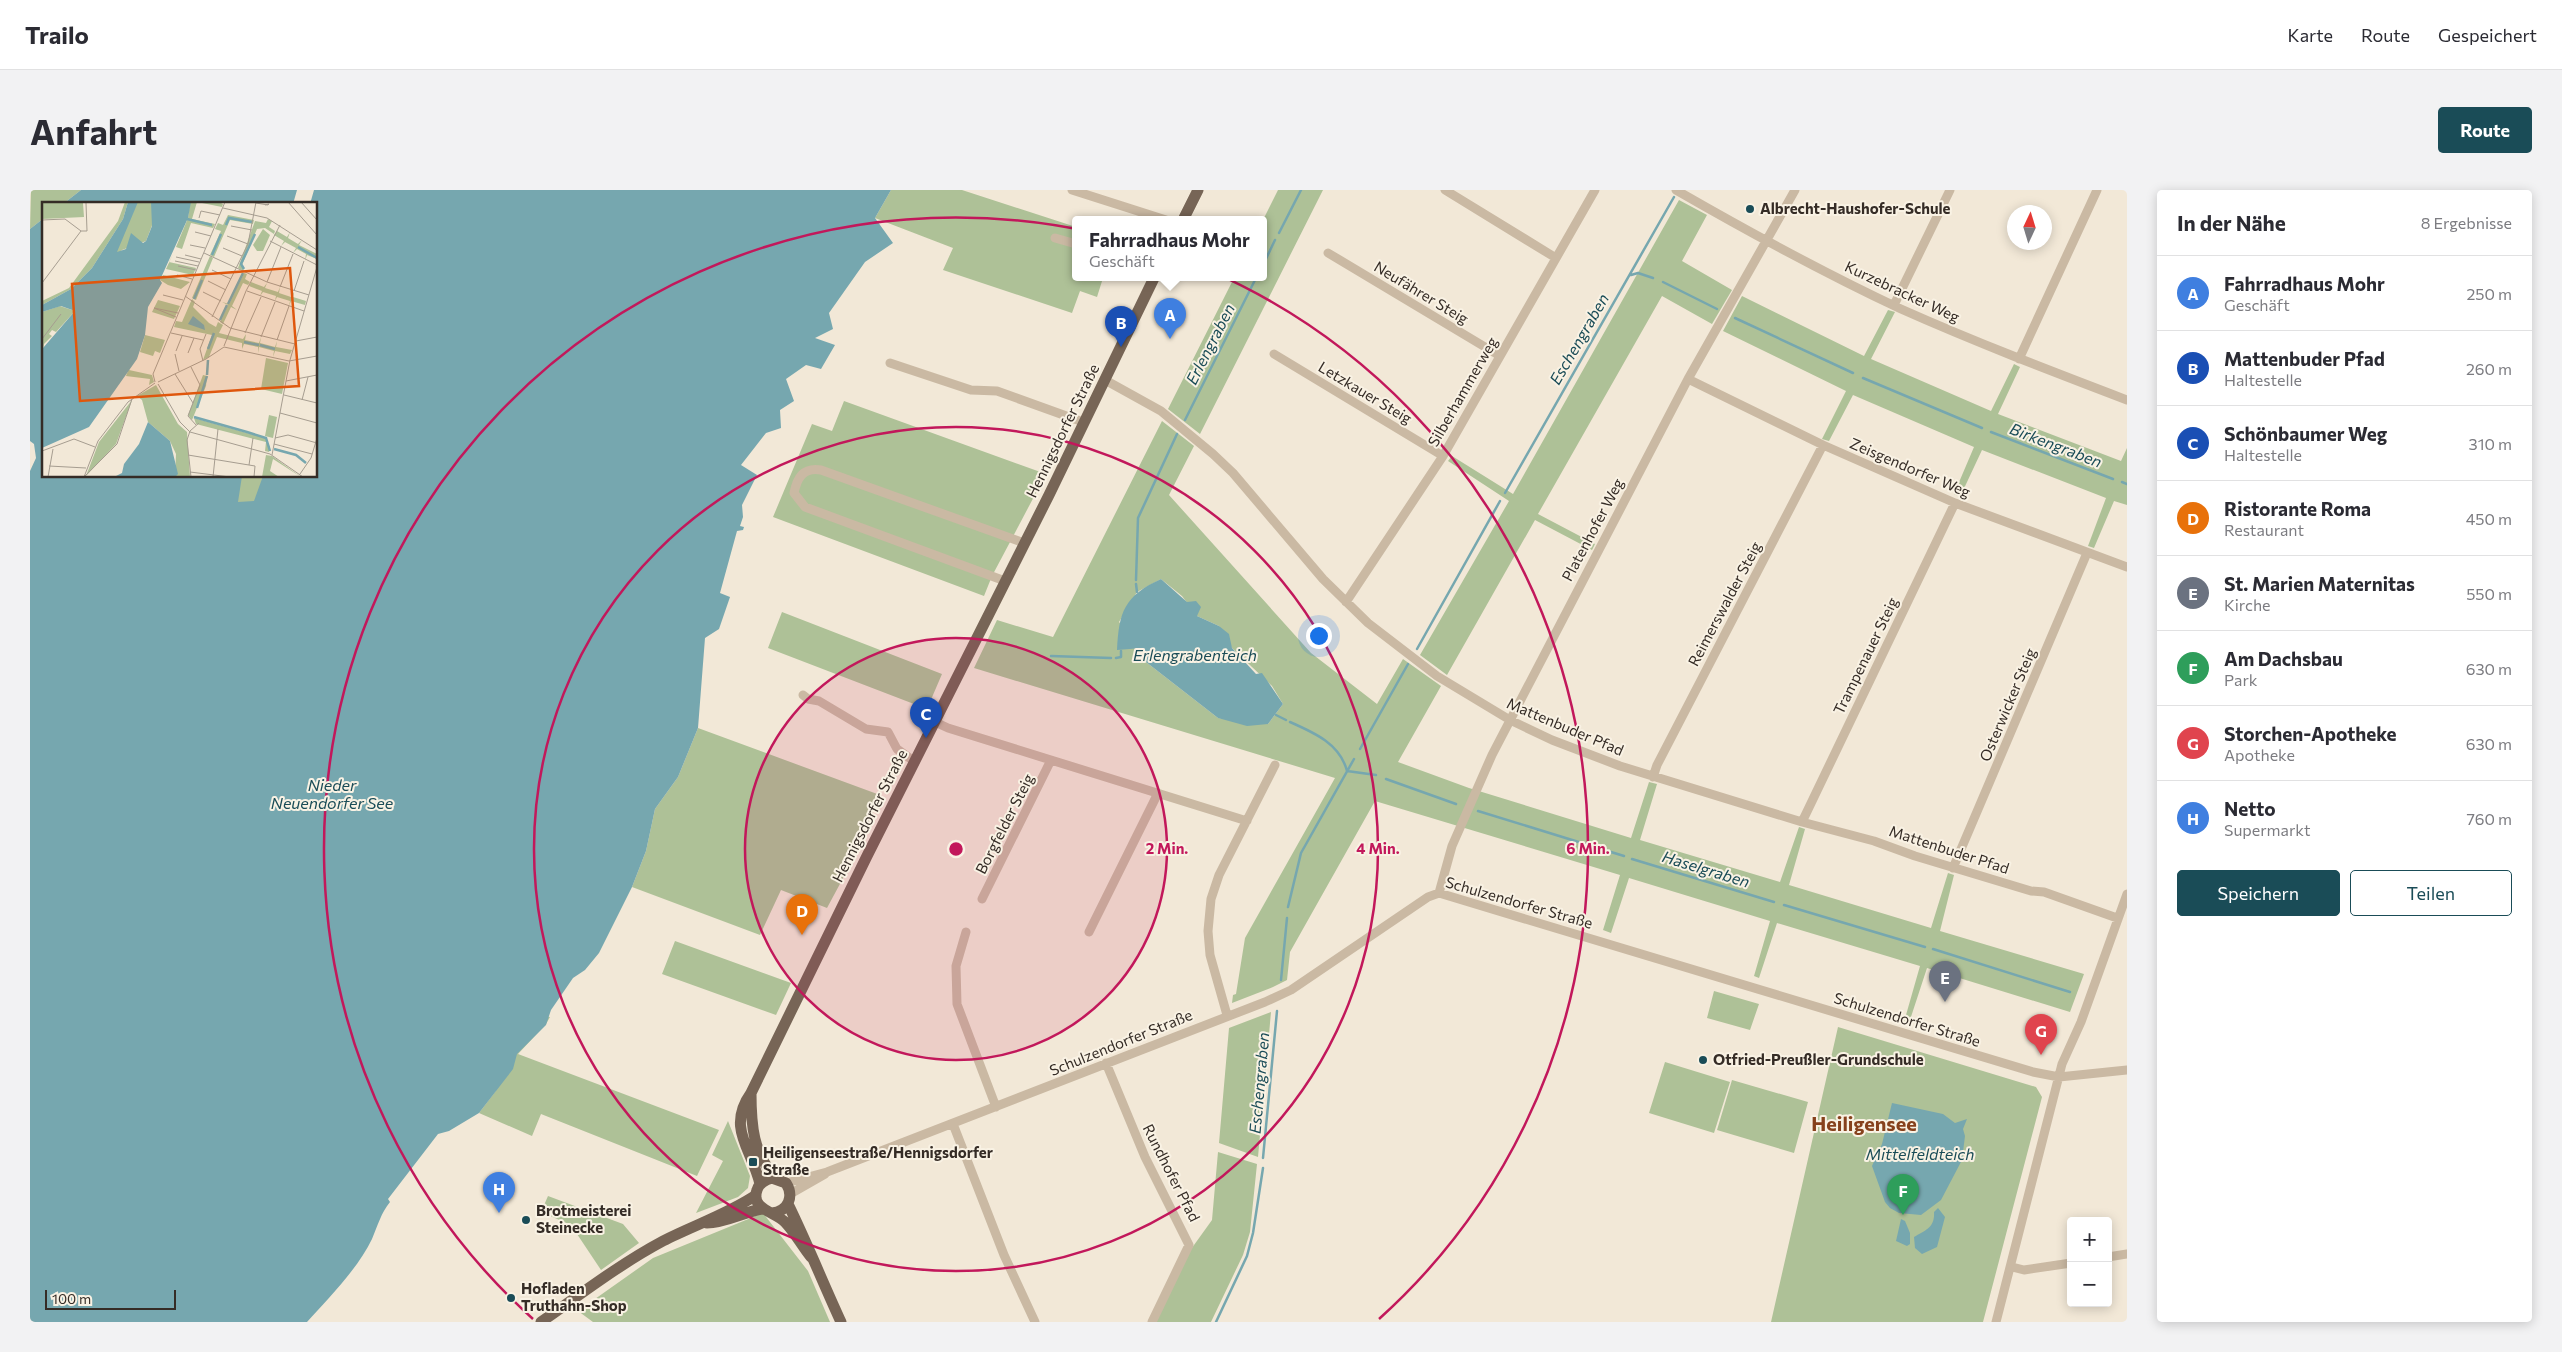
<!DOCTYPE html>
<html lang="de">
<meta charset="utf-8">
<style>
body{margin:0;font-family:Commissioner,sans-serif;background:#f2f2f3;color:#2b2b33}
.controls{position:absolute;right:15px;bottom:15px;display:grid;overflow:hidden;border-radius:5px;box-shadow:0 2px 12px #0003}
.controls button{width:45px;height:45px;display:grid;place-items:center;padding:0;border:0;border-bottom:1px solid #e1e1e2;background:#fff;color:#2b2b33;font:25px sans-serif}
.compass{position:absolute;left:1977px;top:15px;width:45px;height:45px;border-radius:50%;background:#fff;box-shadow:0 2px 12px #0003;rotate:4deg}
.scale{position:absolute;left:15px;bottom:12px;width:131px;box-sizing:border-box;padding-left:5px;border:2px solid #352c26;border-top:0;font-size:14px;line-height:18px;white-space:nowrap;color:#352c26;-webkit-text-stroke:4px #f9f2e4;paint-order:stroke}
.you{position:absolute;left:1288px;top:445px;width:18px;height:18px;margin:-12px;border:4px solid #fff;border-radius:50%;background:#1a73e8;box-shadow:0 0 0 8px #1a73e833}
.badge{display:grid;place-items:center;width:32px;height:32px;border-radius:50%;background:#1a4c57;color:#fff;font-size:16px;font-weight:700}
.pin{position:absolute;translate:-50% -41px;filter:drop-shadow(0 1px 2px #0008)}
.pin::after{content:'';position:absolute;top:26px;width:18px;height:15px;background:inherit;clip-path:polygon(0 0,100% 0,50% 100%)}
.popup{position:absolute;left:1042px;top:26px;width:195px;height:65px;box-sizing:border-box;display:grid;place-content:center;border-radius:5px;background:#fff;filter:drop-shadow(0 1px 4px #0005);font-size:16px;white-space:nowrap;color:#7c7c81}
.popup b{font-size:19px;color:#2b2b33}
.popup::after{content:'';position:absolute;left:50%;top:100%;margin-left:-10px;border:10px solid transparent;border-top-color:#fff}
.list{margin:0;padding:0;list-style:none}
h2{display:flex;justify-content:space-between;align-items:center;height:65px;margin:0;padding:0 20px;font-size:21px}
h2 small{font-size:16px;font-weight:400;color:#7c7c81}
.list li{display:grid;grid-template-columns:32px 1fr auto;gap:15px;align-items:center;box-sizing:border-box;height:75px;padding:0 20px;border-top:1px solid #e1e1e2}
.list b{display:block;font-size:19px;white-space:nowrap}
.list p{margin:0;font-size:16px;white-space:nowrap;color:#7c7c81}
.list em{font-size:16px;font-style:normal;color:#7c7c81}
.actions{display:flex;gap:10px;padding:15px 20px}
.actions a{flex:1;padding:11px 0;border:1px solid #1a4c57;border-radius:5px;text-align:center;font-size:18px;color:#1a4c57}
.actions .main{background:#1a4c57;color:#fff}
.map{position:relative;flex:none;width:2097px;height:1132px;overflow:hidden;border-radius:5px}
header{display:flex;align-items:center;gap:30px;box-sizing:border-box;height:70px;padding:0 25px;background:#fff;border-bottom:1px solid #e1e1e2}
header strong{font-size:24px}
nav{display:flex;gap:28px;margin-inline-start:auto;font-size:18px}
.intro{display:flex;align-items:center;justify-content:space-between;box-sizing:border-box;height:120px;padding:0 30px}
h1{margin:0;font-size:35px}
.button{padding:12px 22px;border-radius:5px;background:#1a4c57;color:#fff;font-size:18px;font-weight:700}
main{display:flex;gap:30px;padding:0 30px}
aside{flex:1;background:#fff;border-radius:5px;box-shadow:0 2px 12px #0003}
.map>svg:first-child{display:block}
.green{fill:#aec197;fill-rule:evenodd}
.water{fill:#76a7af}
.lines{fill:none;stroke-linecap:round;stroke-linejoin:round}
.stream{stroke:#76a7af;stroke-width:2.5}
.minor{stroke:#cab9a3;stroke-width:9}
.major{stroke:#776556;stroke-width:11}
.ring{fill:none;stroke:#c2185b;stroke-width:2.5}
.poi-dot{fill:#1a4c57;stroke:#f9f2e4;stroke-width:2}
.labels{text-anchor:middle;stroke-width:4;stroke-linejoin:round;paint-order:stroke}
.poi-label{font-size:15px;font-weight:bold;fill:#352c26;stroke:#f9f2e4;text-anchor:start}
.street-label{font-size:15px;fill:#352c26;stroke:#f9f2e4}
.water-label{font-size:16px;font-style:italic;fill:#1a4c57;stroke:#f9f2e4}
.district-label{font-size:20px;font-weight:bold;fill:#86411c;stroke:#f9f2e4}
.inset-river{fill:none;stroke:#76a7af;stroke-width:2.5}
.inset-road{fill:none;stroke:#a69d90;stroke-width:1}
.view{fill:#df570d;fill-opacity:0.15;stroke:#df570d;stroke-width:2.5}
.inset-edge{fill:none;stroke:#352c26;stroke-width:2.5}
.centre{fill:#c2185b;stroke:#f9f2e4;stroke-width:2.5}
.ring-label{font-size:15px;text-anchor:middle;font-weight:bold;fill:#c2185b;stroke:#f9f2e4;stroke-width:4;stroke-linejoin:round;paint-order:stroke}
</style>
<header>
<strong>Trailo</strong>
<nav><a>Karte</a><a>Route</a><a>Gespeichert</a></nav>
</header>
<div class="intro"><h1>Anfahrt</h1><a class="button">Route</a></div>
<main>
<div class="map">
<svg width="2097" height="1132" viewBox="0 0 2097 1132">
<rect width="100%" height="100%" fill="#f2e8d7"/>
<path class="green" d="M51,0L33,14H14V28L0,39L1,0Z
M861,0H932L1046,37V88H1073L1067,107L1050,101L1042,123L913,80L923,58L845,28Z
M1248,0H1293L1170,244L1138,219L1204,88H1234L1233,30Z
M1649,10L1677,25L1652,71L1702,100L1682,134L1632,106L1508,324L1565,354L1562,360L1505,330L1417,485L1390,465L1479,311L1418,271L1422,266L1483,304Z
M1712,106L1834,166L1858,120L1865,122L1841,169L1961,221L1984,174L1990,177L1968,224L2091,271L2097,258V315L2084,311L2064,358L2058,356L2076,308L1952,260L1930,307L1924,304L1944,257L1823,205L1799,251L1792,249L1816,201L1693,141Z
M814,211L1016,284L962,386L954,406L743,327L782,234L802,241Z
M1132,231L1164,256L1139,305L1281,463L1347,514L1373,469L1411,496L1368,572L1439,598L1601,648L1619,592L1627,594L1610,650L1750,692L1769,637L1775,639L1759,695L1901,738L1918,683L1924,685L1910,741L2054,784L2040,822L1897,778L1879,833L1874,832L1890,776L1747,733L1729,788L1724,786L1740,731L1599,688L1581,743L1573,740L1590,685L1345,611L1260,762L1257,790L1243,797L1202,813L1203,805L1206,804L1215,748L1305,588L944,478L967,430L1023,447ZM1131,389L1152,406L1167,426L1189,436L1202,458L1242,496L1253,514L1238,534L1188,528L1116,472L1112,458L1089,432L1107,402Z
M199,286H250L241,311L199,318Z
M752,422L912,484L897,519L738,458Z
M668,538L850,605L825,666L797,718L751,700L730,745L602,697L616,661L625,619L648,587Z
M645,751L761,793L746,825L632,784Z
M1684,801L1729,814L1720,840L1677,828Z
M1241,822L1228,967L1189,953L1199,838Z
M500,824L520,827L516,834L488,864L689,940L667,986L511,924L502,946L449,923L465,902Z
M1808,837L2006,897L2012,907L1953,1132H1741Z
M1635,872L1700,892L1684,943L1619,923Z
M1702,890L1778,912L1764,963L1687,940Z
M698,931L720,986L718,998L708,1007L666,1023L693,971L682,965Z
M1188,962L1227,974L1220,1042L1213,1065L1181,1132H1124L1159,1062L1182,1030Z
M518,1006L593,1034L609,1053L571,1080L541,1035L511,1022Z
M733,1023L778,1081L800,1132H563L548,1121L623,1068Z"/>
<path class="water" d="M51,0H267L263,14H33Z
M284,0H861L845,28L863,53L835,72L799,123L803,139L785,148L805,155L791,179L776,175L756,189L764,211L750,220L751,238L736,243L711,275L727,285L712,315L713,327L710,336L714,337L713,340L707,341L690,403L700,407L689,439L675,448L668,538L648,587L625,619L616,661L602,697L569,763L555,780L543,788L521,820L516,835L487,864L483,879L449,923L419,941L408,944L358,1009L360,1012C351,1023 348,1035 342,1049C329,1077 298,1109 277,1132H0V281L6,268L4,254L0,251V39L14,28V286H212L208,312L224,311L233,286H286V14H280Z
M1131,389L1157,412L1166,411L1171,417L1167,426L1189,436L1199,444L1202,458L1226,484L1232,483L1253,514L1238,534L1217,536L1188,528L1116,472L1112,458L1087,460C1089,422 1094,406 1131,389Z
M1862,913L1913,924L1925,933L1937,929L1933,939L1935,946L1932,970L1911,1010L1891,1025L1869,1023L1860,1018L1855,1012L1842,976L1852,954Z
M1908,1018L1915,1027L1907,1057L1892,1064L1885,1058L1884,1047C1895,1040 1905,1038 1904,1022Z
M1871,1029L1875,1031L1880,1043V1054L1877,1056L1866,1051Z"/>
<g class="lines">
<path class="stream" d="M1249,43L1271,0
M1234,73L1245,50
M1601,85L1608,83L1623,88
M1633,92L1687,119
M1705,128L1823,183
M1833,188L1952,238
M1155,230L1226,88
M1961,242L2083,289
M2092,292L2097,294
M1475,303L1644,7
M1106,390L1108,328L1147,244
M1106,394L1107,402
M1387,459L1470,311
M1021,466L1081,468
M1086,468L1091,467V461
M1246,525L1256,530
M1260,532C1285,543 1310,554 1317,581L1346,585
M1330,559L1378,474
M1356,589L1426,614
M1448,621L1594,666
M1602,669L1744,712
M1754,715L1895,757
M1258,717L1271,663L1324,569
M1903,759L2040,802
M1251,790L1257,728
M1233,968L1247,821
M1186,1132L1217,1066L1223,1043L1233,978"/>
<path class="minor" d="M1042,0L1136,30
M1415,0L1526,68
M1646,0C1719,42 1794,83 1871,119C1945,152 2021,181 2097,210
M1025,48L1046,54
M1298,63L1470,166
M1864,115L1920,0
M1244,164L1413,266
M1989,169L2067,0
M860,173L941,200L967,201L1053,232
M1658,189L1793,255L1925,313L2097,377
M1075,190L1131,221L1183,264L1203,283L1293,389L1338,433L1407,486L1480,530L1522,550L1590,576L1772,632L1844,651L1885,666L2001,701L2014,702L2087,728
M975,391L775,317L764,303C767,288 773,277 791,280L994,353
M1316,412L1413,266L1565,0
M773,505L778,509L789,511L836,539L858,542L867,559L885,572
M905,532L918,538L1217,631
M1623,587L1627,575L1793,255
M1772,632L1925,313
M1923,678L2057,363
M1409,703L1422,656L1462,565L1658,189L1765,0
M952,709L1021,570
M936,742L926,776L927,814L966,917
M1059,742L1128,603
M1197,825L1180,765L1178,741L1181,709L1189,685L1245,575
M1076,873L1115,967L1159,1055L1122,1132
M923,934L974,1065L1005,1132
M756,993L797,982L1235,812L1261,800L1398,707L1409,703L2003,882L2029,887L2097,880
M760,1004L795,984
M2078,1067L2097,1064
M1982,1077L1994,1080L2041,1073
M1966,1132L2032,874L2051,832L2097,704"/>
<path class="major" d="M1153,30L1168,0
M721,903C721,935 723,964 746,988
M730,994C722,959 696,938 721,903L837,666L1019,305L1124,88
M758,1014C777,1053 793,1093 811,1132
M742,1023C759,1021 764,1006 756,993L742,988C735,990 729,993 727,1000C720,1019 745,1022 755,1032C764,1041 772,1056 781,1067
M677,1033C695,1033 714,1022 732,1019
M511,1132C551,1104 590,1074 633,1051C662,1036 700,1023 726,1005"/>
</g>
<circle cx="926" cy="659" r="211" fill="#c2185b" fill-opacity=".12"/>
<g class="ring">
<circle cx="926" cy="659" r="211"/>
<circle cx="926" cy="659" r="422"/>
<path d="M503 1129A632 632 0 1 1 1349 1129"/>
</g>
<g class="poi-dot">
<circle cx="1720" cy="19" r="5"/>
<circle cx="1673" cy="870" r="5"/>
<rect x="718" y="967" width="10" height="10" rx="2.5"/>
<circle cx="496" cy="1030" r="5"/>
<circle cx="481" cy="1108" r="5"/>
</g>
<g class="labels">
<g class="poi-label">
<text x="1730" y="24">Albrecht-Haushofer-Schule</text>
<text x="1683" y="875">Otfried-Preußler-Grundschule</text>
<text x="733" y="968">Heiligenseestraße/Hennigsdorfer<tspan x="733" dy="17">Straße</tspan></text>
<text x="506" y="1026">Brotmeisterei<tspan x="506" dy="17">Steinecke</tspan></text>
<text x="491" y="1104">Hofladen<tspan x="491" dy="17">Truthahn-Shop</tspan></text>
</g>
<g class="street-label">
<text transform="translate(1872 102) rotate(25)" y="5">Kurzebracker Weg</text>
<text transform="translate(1391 103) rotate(31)" y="5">Neufährer Steig</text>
<text transform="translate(1433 202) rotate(-60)" y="5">Silberhammerweg</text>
<text transform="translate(1335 203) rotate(31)" y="5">Letzkauer Steig</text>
<text transform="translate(1033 241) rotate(-64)" y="5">Hennigsdorfer Straße</text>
<text transform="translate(1880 278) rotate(23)" y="5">Zeisgendorfer Weg</text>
<text transform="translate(1563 340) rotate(-62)" y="5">Platenhofer Weg</text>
<text transform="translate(1695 414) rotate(-62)" y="5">Reimerswalder Steig</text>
<text transform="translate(1836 466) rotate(-64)" y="5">Trampenauer Steig</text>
<text transform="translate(1978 515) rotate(-67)" y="5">Osterwicker Steig</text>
<text transform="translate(1535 537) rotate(23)" y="5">Mattenbuder Pfad</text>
<text transform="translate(840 626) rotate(-63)" y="5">Hennigsdorfer Straße</text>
<text transform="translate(975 634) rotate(-63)" y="5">Borgfelder Steig</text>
<text transform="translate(1919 660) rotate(18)" y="5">Mattenbuder Pfad</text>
<text transform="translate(1489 713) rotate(16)" y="5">Schulzendorfer Straße</text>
<text transform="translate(1877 830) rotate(17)" y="5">Schulzendorfer Straße</text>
<text transform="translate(1091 853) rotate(-22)" y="5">Schulzendorfer Straße</text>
<text transform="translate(1141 983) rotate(63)" y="5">Rundhofer Pfad</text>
</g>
<g class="water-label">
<text transform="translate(1549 149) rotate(-60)" y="6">Eschengraben</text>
<text transform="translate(1180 154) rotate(-63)" y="6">Erlengraben</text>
<text transform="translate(2026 255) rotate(21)" y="6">Birkengraben</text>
<text x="1165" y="471">Erlengrabenteich</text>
<text x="302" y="601">Nieder<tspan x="302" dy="18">Neuendorfer See</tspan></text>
<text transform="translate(1676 679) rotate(17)" y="6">Haselgraben</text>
<text transform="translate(1229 893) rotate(-85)" y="6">Eschengraben</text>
<text x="1890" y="970">Mittelfeldteich</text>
</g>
<g class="district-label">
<text x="1834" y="941">Heiligensee</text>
</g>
</g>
<g transform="translate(12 12)">
<rect width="275" height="275" fill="#f2e8d7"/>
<path d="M0,0H44L41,1L42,15L0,17ZM83,0H86L81,17L50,66L29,87L0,103V99L27,86L76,19ZM95,0H119L104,39L80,48L69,62L54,114L60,70ZM148,0H177L181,2L180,5L155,0L150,17L173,22L171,26L149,21L140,47L134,45L146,16ZM186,13L212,18L211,22L188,18L172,55L168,53L179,29L173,27L176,21L181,23ZM226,17L230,19L227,25L233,29L232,32L223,26L215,27L200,63L202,69L196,66L213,19L224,21ZM221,27L228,33L221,49H215L211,43ZM235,29L245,35L248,30L246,36L256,42L260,38L257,43L275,52V57L265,53L263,59L264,52L255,47L251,51L254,46L243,40L239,44L242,39L232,33ZM131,52L127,60L154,66L151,73L124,67ZM168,54L171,56L154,98L150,96ZM202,71L205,72L203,77L208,80L206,83L201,81L190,104L195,108L189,105L181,122L178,120L186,103L180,100L187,102ZM121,73L148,80L139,87L126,83L118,78ZM209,80L222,85L225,81L223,86L236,90L238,85L237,91L249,95L252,90L251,95L264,99L263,103L249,99L247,104L248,99L235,95L233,99L234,94L221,90L218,94L220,89L207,84ZM150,97L153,100L151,105L167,121L174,125L176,120L181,123L177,131L201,137L204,132L203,138L217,141L219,135L218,141L233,145L235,139L234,145L250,148L248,152L233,149L231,155L232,149L217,145L216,151V145L202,142L200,147V141L175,135L167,155L161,158L170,133L132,125L134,119L140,120ZM116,98L138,104L132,117L110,110ZM18,104L33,109L14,130L10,128L7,132L10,134L2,142L0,156V110ZM103,133L123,138L118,151L113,149L111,154L98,150ZM224,156L246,161L240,192L219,187ZM88,164L87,168L110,173L112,180L107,183L108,177L84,174ZM161,173L165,174L164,184L150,218L146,213ZM114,183L136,222L145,230L148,275H133L134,252L128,239L106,220L100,198L95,194ZM90,198L74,242L44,274L57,240ZM227,213L235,215L231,236L223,234ZM152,216L223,236L228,245L227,250L223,249L224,240L154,222ZM224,253L230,254L259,275L231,257L228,269L237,275H220Z" fill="#aec197"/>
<path d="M86,0H96L75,50L84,47L89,31L101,41L104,39L110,24L109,0H149L146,16L118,78L120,81L106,105L103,133L95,157L47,225L0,246L1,146L33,109L19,104L0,110V103L29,87L50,66L81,17ZM151,114L162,123L163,128L146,122ZM106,220L128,239L136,272L133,275H72L80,271L82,262L97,242Z" fill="#76a7af"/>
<path class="inset-river" d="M145,17L170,23M184,23L187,16L210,20M256,45L275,56M170,53L179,32M202,67L199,62L213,32M152,97L160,78M186,102L201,71M178,118L185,103M202,140L217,143M218,143L233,147M166,147L172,131M165,173L166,158M155,206L165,174M152,215L205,230M205,230L224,236L228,249M232,247L254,253L264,261"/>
<path class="inset-road" d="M246,0L275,33M259,0L275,18M214,1L226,3L227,2L223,3M181,6L225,16L275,48M157,16L159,9L178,13M0,18L23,17L39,29L0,81M189,24L210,28M39,29H45L44,1M153,30L169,34M185,34L206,42M228,39L275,63M148,43L163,46M181,46L200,54M162,51L225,80L267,93M143,53L159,57M134,55L157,60M133,59L156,64M136,64L154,68M170,68L189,77M135,73L150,77M166,79L184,88M225,80L239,45M238,85L251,52M205,89L262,109M252,89L262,59M161,90L179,99M121,93L141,98M143,94L188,126L253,142M134,115L112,106L136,111M170,115L206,42L214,0M129,131L161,138M203,131L219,95M219,135L233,100M0,137L19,112M235,138L247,104M254,139L275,135M182,144L204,89L238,23M134,149L140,134M146,151L152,136M133,152L137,169M161,159L158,147L164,132M149,165L158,183L146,214L154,223M133,172L151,201M244,179L275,173M113,180L111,172L183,0M116,180L164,157L182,145L247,159L275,154M116,182L138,220L148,230L228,252L261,275M242,193L275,201M260,198L266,175M238,211L275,221M233,236L246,233L275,241M232,242L270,252M0,249L32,237L53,245M146,253L213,264L212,275M230,253L248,158L275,65M207,263L211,236M7,264L44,266M148,270L188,275M258,272L269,256L275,236M43,274L75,242L90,197M6,275L11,247M42,275L56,239L86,200L113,181M149,275L145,238L148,229L157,221M171,275L176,227"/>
<path class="view" d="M248,66L257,184L38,199L30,82Z"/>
<rect width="275" height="275" class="inset-edge"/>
</g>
<circle cx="926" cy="659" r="8" class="centre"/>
<g class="ring-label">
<text x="1137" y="664">2 Min.</text>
<text x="1348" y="664">4 Min.</text>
<text x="1558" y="664">6 Min.</text>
</g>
</svg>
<div class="controls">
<button>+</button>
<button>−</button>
</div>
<svg class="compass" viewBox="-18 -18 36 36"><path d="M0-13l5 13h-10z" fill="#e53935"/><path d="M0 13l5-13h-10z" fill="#7c7c81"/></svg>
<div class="scale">100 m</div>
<div class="you"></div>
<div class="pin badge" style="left:1140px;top:149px;background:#3f7fe0">A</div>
<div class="popup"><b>Fahrradhaus Mohr</b>Geschäft</div>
<div class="pin badge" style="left:1091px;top:157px;background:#1a4fb4">B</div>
<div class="pin badge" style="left:896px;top:548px;background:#1a4fb4">C</div>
<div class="pin badge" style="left:772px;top:745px;background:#e8710a">D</div>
<div class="pin badge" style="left:1915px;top:812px;background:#6b7280">E</div>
<div class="pin badge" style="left:1873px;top:1025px;background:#2e9e5b">F</div>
<div class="pin badge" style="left:2011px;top:865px;background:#e0444e">G</div>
<div class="pin badge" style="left:469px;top:1023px;background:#3f7fe0">H</div>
</div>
<aside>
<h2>In der Nähe<small>8 Ergebnisse</small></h2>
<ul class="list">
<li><span class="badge" style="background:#3f7fe0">A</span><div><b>Fahrradhaus Mohr</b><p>Geschäft</p></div><em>250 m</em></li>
<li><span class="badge" style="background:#1a4fb4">B</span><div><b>Mattenbuder Pfad</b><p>Haltestelle</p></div><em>260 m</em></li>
<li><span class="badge" style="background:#1a4fb4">C</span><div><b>Schönbaumer Weg</b><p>Haltestelle</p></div><em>310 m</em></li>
<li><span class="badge" style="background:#e8710a">D</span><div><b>Ristorante Roma</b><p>Restaurant</p></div><em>450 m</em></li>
<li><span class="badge" style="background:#6b7280">E</span><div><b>St. Marien Maternitas</b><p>Kirche</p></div><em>550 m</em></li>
<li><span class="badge" style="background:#2e9e5b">F</span><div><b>Am Dachsbau</b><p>Park</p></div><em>630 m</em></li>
<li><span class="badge" style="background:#e0444e">G</span><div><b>Storchen-Apotheke</b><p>Apotheke</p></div><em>630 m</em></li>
<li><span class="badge" style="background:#3f7fe0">H</span><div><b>Netto</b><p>Supermarkt</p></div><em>760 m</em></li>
</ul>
<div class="actions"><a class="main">Speichern</a><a>Teilen</a></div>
</aside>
</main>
